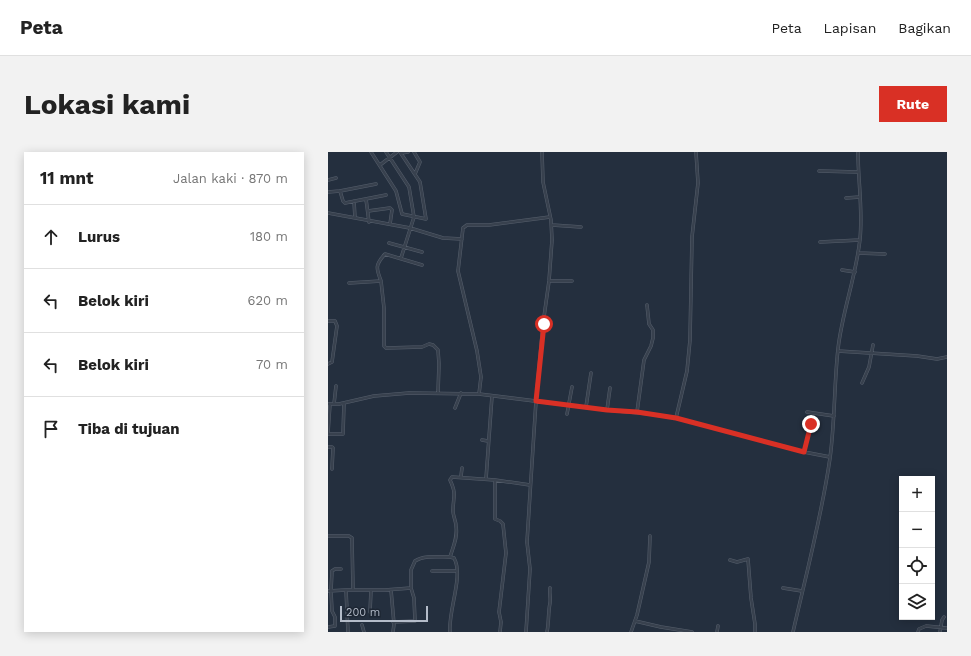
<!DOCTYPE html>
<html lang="id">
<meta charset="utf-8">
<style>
body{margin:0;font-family:"Work Sans",sans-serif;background:#f2f2f2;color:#222}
.controls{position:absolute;right:12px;bottom:12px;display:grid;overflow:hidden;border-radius:0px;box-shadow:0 2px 10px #0003}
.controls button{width:36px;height:36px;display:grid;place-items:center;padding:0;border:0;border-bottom:1px solid #e0e0e0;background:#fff;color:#222;font:20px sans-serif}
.scale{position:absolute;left:12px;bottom:10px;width:88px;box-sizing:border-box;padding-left:4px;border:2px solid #b4bcc9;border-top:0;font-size:11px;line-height:14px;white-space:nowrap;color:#b4bcc9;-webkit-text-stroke:3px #1d2633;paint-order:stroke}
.stop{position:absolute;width:12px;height:12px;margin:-9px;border:3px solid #d93025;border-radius:50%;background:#fff}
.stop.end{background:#d93025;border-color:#fff;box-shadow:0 1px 4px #0008}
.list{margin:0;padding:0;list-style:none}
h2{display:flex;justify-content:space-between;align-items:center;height:52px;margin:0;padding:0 16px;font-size:17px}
h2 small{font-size:13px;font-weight:400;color:#767676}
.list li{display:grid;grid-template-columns:26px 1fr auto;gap:12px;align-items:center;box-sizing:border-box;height:64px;padding:0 16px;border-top:1px solid #e0e0e0}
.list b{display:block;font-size:15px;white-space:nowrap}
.list em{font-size:13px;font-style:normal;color:#767676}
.icon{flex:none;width:22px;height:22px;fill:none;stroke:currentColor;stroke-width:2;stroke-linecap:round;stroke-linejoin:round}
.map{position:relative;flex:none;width:619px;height:480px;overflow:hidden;border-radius:0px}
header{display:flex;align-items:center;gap:24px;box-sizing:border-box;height:56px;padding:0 20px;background:#fff;border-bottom:1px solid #e0e0e0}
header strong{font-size:19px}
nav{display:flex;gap:22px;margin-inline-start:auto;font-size:14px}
.intro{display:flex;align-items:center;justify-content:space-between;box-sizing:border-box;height:96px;padding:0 24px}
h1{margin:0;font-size:28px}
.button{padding:10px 18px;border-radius:0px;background:#d93025;color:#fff;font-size:14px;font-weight:700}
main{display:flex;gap:24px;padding:0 24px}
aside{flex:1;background:#fff;border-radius:0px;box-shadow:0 2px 10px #0003}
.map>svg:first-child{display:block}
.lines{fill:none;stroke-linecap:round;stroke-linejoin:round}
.minor-casing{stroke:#565f6c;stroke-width:3.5}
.minor{stroke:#38414e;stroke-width:2.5}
.route{stroke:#d93025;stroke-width:5}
</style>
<header>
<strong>Peta</strong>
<nav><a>Peta</a><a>Lapisan</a><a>Bagikan</a></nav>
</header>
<div class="intro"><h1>Lokasi kami</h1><a class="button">Rute</a></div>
<main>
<aside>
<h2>11 mnt<small>Jalan kaki · 870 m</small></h2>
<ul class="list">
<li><svg class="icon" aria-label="ahead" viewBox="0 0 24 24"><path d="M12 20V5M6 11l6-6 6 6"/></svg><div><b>Lurus</b></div><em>180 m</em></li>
<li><svg class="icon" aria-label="left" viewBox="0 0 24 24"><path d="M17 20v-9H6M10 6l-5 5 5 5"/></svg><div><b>Belok kiri</b></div><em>620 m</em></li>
<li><svg class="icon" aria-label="left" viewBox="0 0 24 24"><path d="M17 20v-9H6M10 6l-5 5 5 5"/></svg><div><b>Belok kiri</b></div><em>70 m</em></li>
<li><svg class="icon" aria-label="arrive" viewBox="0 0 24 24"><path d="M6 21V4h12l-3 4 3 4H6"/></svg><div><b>Tiba di tujuan</b></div></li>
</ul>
</aside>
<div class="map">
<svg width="619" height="480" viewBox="0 0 619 480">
<rect width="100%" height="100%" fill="#242f3e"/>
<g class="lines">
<g class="minor-casing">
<path id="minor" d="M43,0L68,39L74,62L98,67L92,30L72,0
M58,0L81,35L86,65L73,106
M86,0L92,10L87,22
M73,1L80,0
M52,13L69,0
M491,19L530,20
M0,28L8,26
M12,39L15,49L17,51L58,43
M0,40L12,39L48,32
M518,46L532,45
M38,47L41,70
M26,49L27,66
M40,59L62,56L64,58L62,72
M0,61L82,76L115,86L134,87
M224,73L253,75
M492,90L532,88
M61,91L94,100
M530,101L557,102
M514,118L527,120
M53,129L56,156V194L58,196L94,195L101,192L105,193L110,198L111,212L110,241
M221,129H244
M21,131L53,129C48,116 47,113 57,102L94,113
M0,169H7L9,174L4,210L0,212
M510,199L589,204L609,207L619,205
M534,231L541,215L545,193
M151,242L153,225L149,199L130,119L135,76L139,73H161L222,65
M0,252H11L46,244L81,241L151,242L279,258L322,262L348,266L476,300L502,305
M6,252L8,234
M258,255L263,221
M127,256L133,241
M279,258L282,236
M309,260L316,208L323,194L325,186V178L321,172L319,153
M479,260L506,264
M239,262L244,235
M348,266L359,219L362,188L364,85L370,31L368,0
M0,281L2,252
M0,282H15L16,251
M154,288L160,289
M0,295H4L5,296L4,317
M476,300L483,272
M133,324L134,316
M158,327L164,244
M167,328V367L172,369L175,372L178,401L171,460L173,470L172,480
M0,384H21L24,386L25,438
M122,405L126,406C136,424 120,458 122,480
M402,408L409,410L420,407L423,446L427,472V480
M104,419H129
M455,436L474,439
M18,438H57L83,436V418L87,409C96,403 111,405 122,405C125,395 130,385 128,374C128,369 125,364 125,359C125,344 129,343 122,328L124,325L167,328L202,333
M63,438L66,472L65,480
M0,439L18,438L20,480
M42,460L43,438
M307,469L333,475L364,480
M65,470L87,469L86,446L83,436
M34,473L36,480
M0,475L7,474V465L4,459L3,439L4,419L7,417H13
M198,480L202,417L199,390L202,342L208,249L215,172L221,129L224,88L223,68L215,30L214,0
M219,480C221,470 220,461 222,451C223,446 221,441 222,436
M303,480L309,463L321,410L322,384
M389,480L390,474
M465,480C478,423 494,363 502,306C507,269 506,233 510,197C514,160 528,125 532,87C535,58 530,29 530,0
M590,480L591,477L598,474L619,476
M612,480L614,468L616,465"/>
</g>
<use href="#minor" class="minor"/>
</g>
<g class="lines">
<path class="route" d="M216,172L208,249L279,258L309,260L348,266L476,300L483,272"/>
</g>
</svg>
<div class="controls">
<button>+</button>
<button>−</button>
<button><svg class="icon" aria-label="locate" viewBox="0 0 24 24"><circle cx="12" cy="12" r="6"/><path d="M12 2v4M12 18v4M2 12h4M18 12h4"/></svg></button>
<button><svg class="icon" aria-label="layers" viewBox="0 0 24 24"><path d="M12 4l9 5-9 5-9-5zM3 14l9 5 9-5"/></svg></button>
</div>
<div class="scale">200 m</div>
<div class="stop" style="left:216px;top:172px"></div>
<div class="stop end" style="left:483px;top:272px"></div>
</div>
</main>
